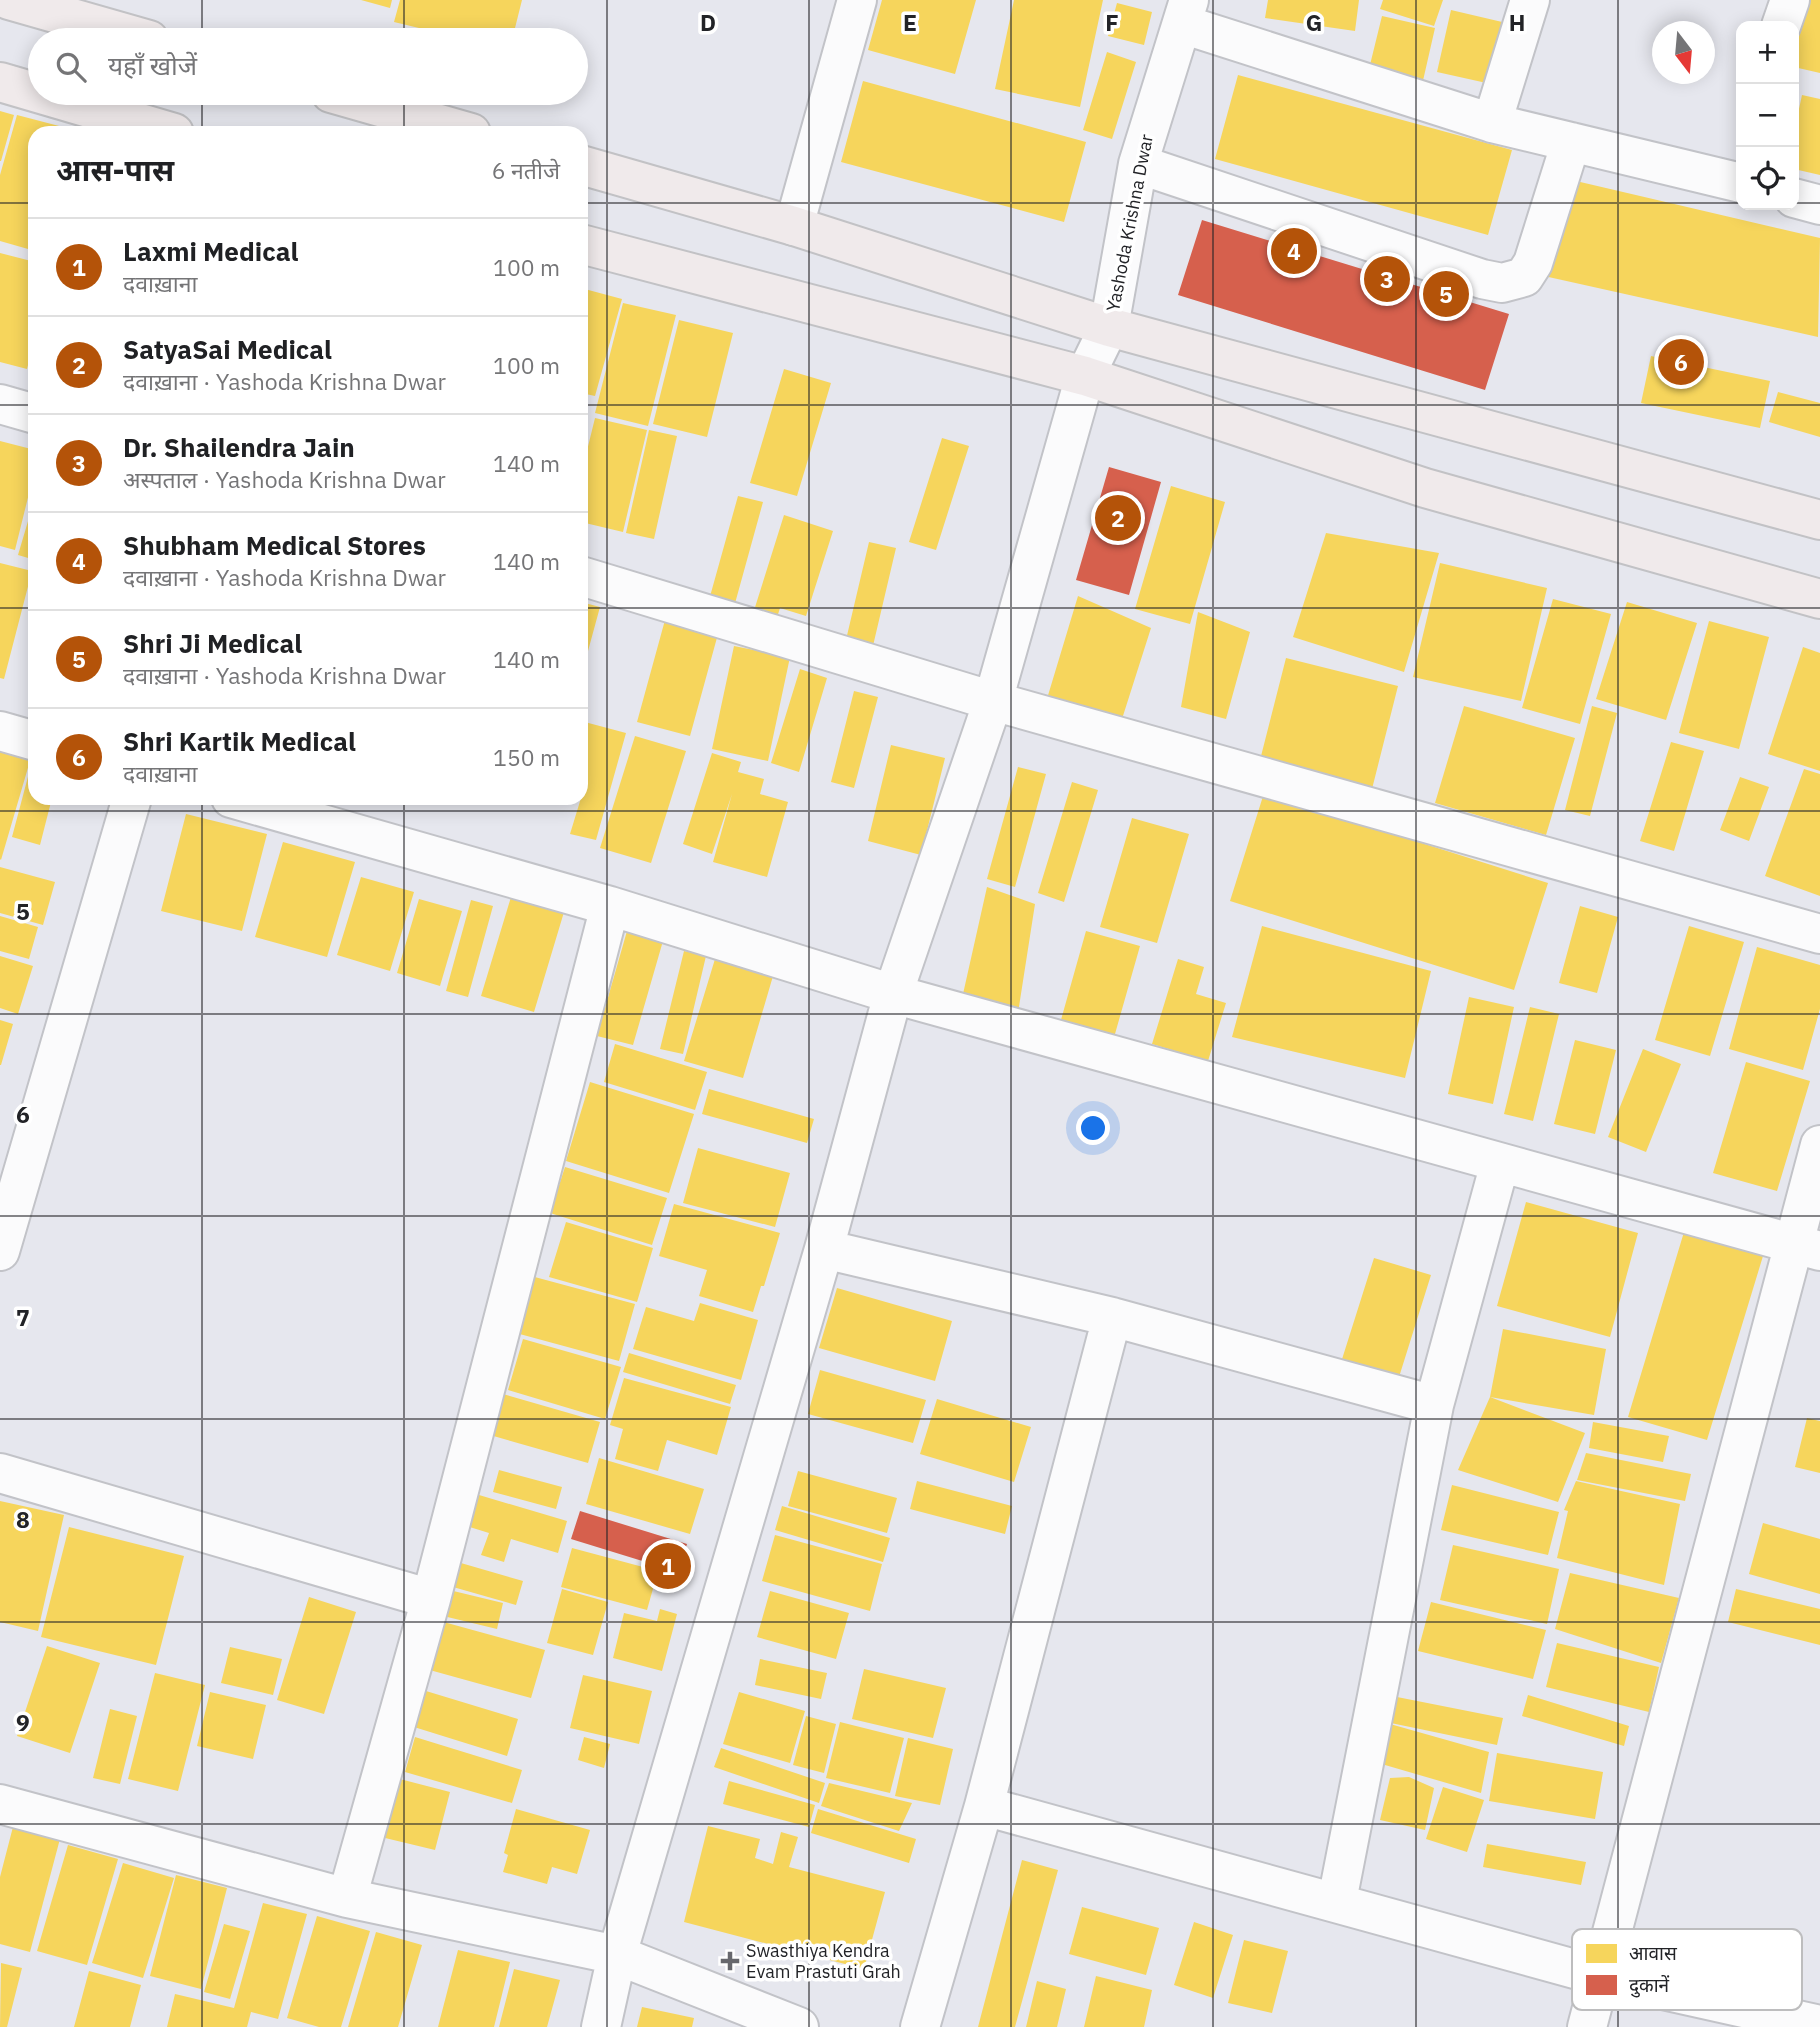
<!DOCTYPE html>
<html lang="hi">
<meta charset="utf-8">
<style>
body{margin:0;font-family:"IBM Plex Sans","Noto Sans Devanagari",sans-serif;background:#f2f2f2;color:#202124}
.controls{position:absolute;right:21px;top:21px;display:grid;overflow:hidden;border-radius:14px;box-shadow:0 4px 18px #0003}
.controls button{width:63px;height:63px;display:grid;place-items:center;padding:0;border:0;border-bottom:2px solid #e0e0e0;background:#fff;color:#202124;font:35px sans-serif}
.compass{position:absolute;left:1652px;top:21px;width:63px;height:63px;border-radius:50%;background:#fff;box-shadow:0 4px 18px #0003;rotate:164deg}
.you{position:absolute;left:1094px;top:1129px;width:24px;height:24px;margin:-18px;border:5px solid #fff;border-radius:50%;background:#1a73e8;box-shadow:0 0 0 10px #1a73e833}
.badge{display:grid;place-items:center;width:46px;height:46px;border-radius:50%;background:#b45309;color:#fff;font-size:23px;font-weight:700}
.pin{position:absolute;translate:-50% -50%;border:4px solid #fff;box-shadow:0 2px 7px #0006}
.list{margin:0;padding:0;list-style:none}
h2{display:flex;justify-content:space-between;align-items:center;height:91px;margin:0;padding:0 28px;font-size:30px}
h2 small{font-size:23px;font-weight:400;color:#757577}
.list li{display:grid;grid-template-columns:46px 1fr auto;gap:21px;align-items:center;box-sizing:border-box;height:98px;padding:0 28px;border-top:2px solid #e0e0e0}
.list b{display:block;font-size:26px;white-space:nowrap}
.list p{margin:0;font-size:23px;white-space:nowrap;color:#757577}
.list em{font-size:23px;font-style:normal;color:#757577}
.icon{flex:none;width:38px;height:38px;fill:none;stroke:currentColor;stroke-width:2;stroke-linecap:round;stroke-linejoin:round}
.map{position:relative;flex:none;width:1820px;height:2027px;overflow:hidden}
.search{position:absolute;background:#fff;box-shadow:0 4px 18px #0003;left:28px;top:28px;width:560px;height:77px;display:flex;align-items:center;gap:18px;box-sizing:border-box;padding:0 24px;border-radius:38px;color:#757577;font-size:26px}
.panel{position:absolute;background:#fff;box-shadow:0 4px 18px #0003;left:28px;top:126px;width:560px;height:679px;border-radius:21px}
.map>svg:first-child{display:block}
.homes{fill:#f6d55c}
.shops{fill:#d6604d}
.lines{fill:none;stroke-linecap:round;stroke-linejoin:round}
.minor-casing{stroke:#c2c3c8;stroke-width:42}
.major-casing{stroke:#c2c2c5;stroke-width:42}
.minor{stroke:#fbfbfc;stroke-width:38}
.major{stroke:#f0eaeb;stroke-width:38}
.grid{fill:none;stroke:#222327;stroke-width:2;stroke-opacity:0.55}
.poi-dot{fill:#67686d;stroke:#fff;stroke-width:2.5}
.labels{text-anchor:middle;stroke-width:7;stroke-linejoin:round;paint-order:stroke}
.street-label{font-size:18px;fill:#222327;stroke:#fff}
.poi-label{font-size:18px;fill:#222327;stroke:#fff;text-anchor:start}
.key{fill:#fff;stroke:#bdbdbe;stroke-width:2}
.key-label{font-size:19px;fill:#222327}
.grid-label{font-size:23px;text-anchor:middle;font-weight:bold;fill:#222327;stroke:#fff;stroke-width:7;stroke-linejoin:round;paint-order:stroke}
</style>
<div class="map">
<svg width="1820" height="2027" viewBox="0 0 1820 2027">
<rect width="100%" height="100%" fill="#e6e7ee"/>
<path class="homes" d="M361,0H392L390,8Z
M400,0H522L512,40H469L394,22Z
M882,0H976L955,74L868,50Z
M1014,0H1103L1080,107L995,89Z
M1268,0H1359L1355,31L1265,18Z
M1383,0H1443L1434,26L1380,9Z
M1806,0H1820V73L1794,67V49Z
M1117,3L1152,12L1144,45L1108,36Z
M1451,10L1515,25L1500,86L1437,72Z
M1382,16L1435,28L1422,85L1368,73Z
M1107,52L1136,62L1112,139L1083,130Z
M1238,75L1512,150L1488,235L1215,159Z
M863,81L1086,142L1064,222L841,162Z
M1802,95L1820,99V175L1794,169V132Z
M0,111L14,115L1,161H0Z
M17,115L82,132L35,133V251L0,241V175Z
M1576,181L1820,238L1818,337L1544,276Z
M0,253L35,262V338L27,369L0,362Z
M581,288L622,299L595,396L581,393Z
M623,303L676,315L648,426L595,413Z
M679,320L733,333L707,437L653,424Z
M1651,356L1770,381L1760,428L1641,403Z
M784,369L831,383L797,496L750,483Z
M1778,392L1820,403V437L1769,422Z
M595,418L647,430L623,532L581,522V475Z
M649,430L677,436L654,539L626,533Z
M942,438L969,446L936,550L909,542Z
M0,441L35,450V469L15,550L0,546Z
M1171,486L1225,502L1190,624L1135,609Z
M738,496L763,502L734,607L709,600Z
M34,501H35V560L18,555Z
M784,515L833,531L806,616L780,608L774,627L751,620Z
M1326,533L1439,553L1404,672L1293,637Z
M869,542L896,548L872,650L845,644Z
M0,563L32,571L4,679L0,678Z
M1440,563L1547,588L1521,701L1413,677Z
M1078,596L1151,628L1122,719L1046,702Z
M1553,599L1611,614L1580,724L1522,708Z
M581,602L600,607L582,673H581Z
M1627,602L1697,623L1666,720L1596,699Z
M1198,612L1250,632L1226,719L1181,707Z
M665,620L718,634L690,736L637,722Z
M1709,621L1769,637L1739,749L1679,733Z
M734,646L790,657L768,761L712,749Z
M1803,647L1820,653V771L1768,754Z
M1286,658L1398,686L1372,789L1260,760Z
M800,669L827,678L799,772L771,763Z
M854,691L878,697L854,788L831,782Z
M1464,706L1575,738L1546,835L1435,803Z
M1592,706L1617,713L1590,816L1565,810Z
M581,721L626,733L596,840L570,834L581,798Z
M635,736L686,751L651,863L600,848Z
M1671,742L1704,751L1674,851L1640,841Z
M0,744L32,754L1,860L0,859Z
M891,745L945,758L921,855L868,841Z
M712,753L741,762L738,772L764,779L760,794L788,802L767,877L713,862L732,794L712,854L683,844Z
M34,754L35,798H52L40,845L12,837Z
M1018,767L1046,774L1015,887L987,879Z
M1804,769L1820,774V896L1765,876Z
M1740,777L1769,787L1749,841L1720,830Z
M1072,782L1098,790L1064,902L1038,893Z
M1264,793L1548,883L1514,990L1230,901Z
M186,814L267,834L242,931L161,911Z
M1132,818L1189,834L1157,943L1100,927Z
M283,842L355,862L327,957L255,937Z
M0,867L55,882L43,925L0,913Z
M361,877L414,892L390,971L337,955Z
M987,887L1035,904L1018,1013L963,994Z
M511,897L564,912L534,1012L481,996Z
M419,899L462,911L440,986L397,973Z
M471,900L493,906L468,997L446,991Z
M1580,906L1618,917L1597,993L1559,983Z
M0,916L38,927L29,959L0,951Z
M631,917L667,927L633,1045L597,1036Z
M1262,926L1431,971L1405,1078L1232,1037Z
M1689,926L1744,942L1710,1056L1655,1040Z
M1086,931L1140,946L1111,1048L1057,1034Z
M1757,947L1820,965V1009L1803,1070L1729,1049Z
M684,951L706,956L683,1054L660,1049Z
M0,956L33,966L18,1014L0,1008Z
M715,959L773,976L743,1078L684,1061Z
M1178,959L1204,967L1196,994L1226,1003L1208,1061L1152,1044Z
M1469,997L1514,1007L1493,1104L1448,1094Z
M1530,1007L1559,1014L1533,1121L1504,1114Z
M0,1020L13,1024L1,1065H0Z
M1575,1040L1616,1050L1595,1134L1554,1124Z
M615,1044L707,1072L695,1110L604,1082Z
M1643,1049L1681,1064L1646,1152L1608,1137Z
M1746,1062L1810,1081L1777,1191L1713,1173Z
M590,1082L694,1114L669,1193L566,1161Z
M709,1089L814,1119L807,1143L702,1114Z
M698,1148L790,1173L775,1227L683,1203Z
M565,1167L667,1198L652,1245L550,1213Z
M1526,1202L1638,1233L1610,1337L1497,1306Z
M674,1204L780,1233L764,1286H761L753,1312L699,1296L707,1270L659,1256Z
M566,1222L653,1248L637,1302L549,1277Z
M1684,1232L1763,1256L1707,1440L1628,1417Z
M1374,1258L1431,1275L1394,1393L1337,1375Z
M531,1276L635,1304L619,1361L516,1333Z
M837,1288L952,1321L935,1381L819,1348Z
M700,1303L758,1320L741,1380L633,1349L646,1307L694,1321Z
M1503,1329L1606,1349L1594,1415L1490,1397Z
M523,1339L621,1367L605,1419L508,1390Z
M629,1353L736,1385L730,1404L623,1372Z
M820,1370L926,1400L913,1443L808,1414Z
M624,1378L731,1407L717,1455L667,1440L658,1471L615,1459L623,1429L610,1425Z
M503,1394L600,1422L588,1463L490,1435Z
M1490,1397L1585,1433L1558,1502L1458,1470Z
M937,1399L1031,1427L1014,1482L920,1454Z
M1807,1418L1820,1421V1473L1795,1467Z
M1593,1422L1669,1436L1663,1462L1589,1448Z
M1586,1453L1691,1474L1685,1501L1577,1480Z
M599,1458L704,1489L690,1534L586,1504Z
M499,1470L562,1487L556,1509L493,1492Z
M798,1471L897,1498L887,1533L788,1506Z
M917,1481L1012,1506L1005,1534L910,1509Z
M1576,1481L1680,1504L1664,1585L1557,1558L1568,1511L1564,1510Z
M1452,1485L1559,1512L1548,1555L1441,1530Z
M469,1492L567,1521L558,1553L511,1539L504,1562L481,1555L489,1533L460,1524Z
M0,1501L64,1515L38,1631L0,1622Z
M782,1506L890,1538L883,1562L775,1530Z
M1763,1523L1820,1539V1594L1749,1574Z
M69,1527L184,1556L156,1665L41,1637Z
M775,1535L882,1564L870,1611L762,1581Z
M1453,1545L1559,1569L1547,1624L1440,1600Z
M572,1548L658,1571L647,1610L561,1587Z
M454,1561L523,1581L516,1605L446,1585Z
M1570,1573L1679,1598L1661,1663L1555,1629Z
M441,1588L503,1603L497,1629L435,1614Z
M562,1589L608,1602L593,1655L547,1643Z
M1736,1589L1820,1609V1645L1728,1622Z
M770,1591L849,1613L836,1659L757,1637Z
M309,1597L356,1612L324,1714L277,1700Z
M1431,1602L1546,1630L1533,1679L1418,1651Z
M660,1609L677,1614L662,1671L613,1658L624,1613L657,1621Z
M440,1621L545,1650L531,1698L426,1669Z
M1557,1643L1659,1667L1649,1712L1546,1687Z
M47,1646L100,1663L70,1753L17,1736Z
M230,1647L282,1659L273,1695L221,1683Z
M760,1659L827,1673L821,1699L755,1685Z
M864,1669L946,1688L933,1738L852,1719Z
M155,1673L205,1685L178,1791L128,1779Z
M583,1675L652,1691L639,1744L570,1728Z
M426,1691L518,1719L507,1756L414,1727Z
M210,1692L266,1705L253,1759L197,1746Z
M739,1692L805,1711L790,1763L723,1744Z
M1528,1695L1629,1726L1624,1746L1522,1716Z
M1392,1696L1503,1718L1497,1745L1386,1722Z
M110,1709L137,1716L120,1784L93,1778Z
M806,1716L836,1724L824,1773L793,1765Z
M840,1722L904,1738L890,1793L826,1778Z
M1383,1722L1489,1752L1481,1793L1385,1765Z
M415,1737L522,1770L512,1803L405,1772Z
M584,1737L610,1744L604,1768L578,1760Z
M908,1738L953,1749L940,1805L895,1796Z
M721,1748L825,1783L819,1803L714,1767Z
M1497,1753L1603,1772L1595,1819L1489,1801Z
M1409,1777L1434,1788L1425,1830L1380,1820L1390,1778Z
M396,1778L450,1792L435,1850L381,1837Z
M729,1781L815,1805L809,1827L723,1804Z
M829,1783L912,1803L899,1831L821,1806Z
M1443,1787L1484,1800L1467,1852L1426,1839Z
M516,1809L590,1830L577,1874L552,1867L547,1884L503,1872L508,1855L504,1853Z
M818,1809L916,1839L909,1863L811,1833Z
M14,1823L61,1835L30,1952L0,1944V1877Z
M708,1826L760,1839L755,1858L773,1864L781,1832L798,1837L789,1867L885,1892L864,1969L684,1922Z
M1487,1844L1586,1862L1581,1885L1483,1867Z
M68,1845L118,1859L87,1965L37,1951Z
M1022,1860L1058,1870L1015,2027H978Z
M123,1863L174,1878L143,1978L92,1963Z
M176,1875L227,1888L201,1989L150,1976Z
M263,1903L307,1914L278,2019L251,2012L247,2027H167L175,1994L234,2008Z
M1082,1907L1159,1928L1146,1975L1069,1954Z
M317,1916L370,1931L341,2027H319L287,2018Z
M1194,1922L1233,1935L1213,1998L1174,1985Z
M224,1924L250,1931L230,1999L204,1992Z
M376,1932L422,1945L398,2027H348Z
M1244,1940L1288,1951L1272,2013L1228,2003Z
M458,1950L510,1962L494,2027H438Z
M1,1963L22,1968L7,2027H0Z
M514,1969L560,1980L547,2027H499Z
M89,1971L141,1985L130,2027H74Z
M1096,1976L1152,1990L1144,2027H1084Z
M1037,1981L1066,1989L1057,2027H1026Z
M642,2007L694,2018L692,2027H637Z"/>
<path class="shops" d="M1202,220L1509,314L1485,390L1178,295Z
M1109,467L1161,482L1129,595L1076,580Z
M580,1511L687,1544L678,1572L571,1539Z"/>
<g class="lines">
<g class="minor-casing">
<path id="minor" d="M1182,24L1492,123L1741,183
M1781,26L1790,0
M1492,123L1530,0
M1138,164L1482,279L1502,283L1524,277L1533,263L1571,142
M1794,198L1820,205
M794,226L857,0
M0,404L35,414
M581,576L993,701L1820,934
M0,731L35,741
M231,798L610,906L893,994L1820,1251
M824,1249L1112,1317L1434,1405
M0,1251L132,798
M0,1473L431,1599
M0,1804L347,1898L617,1955L799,2027
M984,1806L1600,1976L1820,2025
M347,1898L431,1599L610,906
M1337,1901L1434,1405L1500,1163
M601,2027L617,1955L824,1249L893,994L993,701L1085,376L1109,327L1138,164L1189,0
M920,2027L984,1806L1112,1317
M1587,2027L1820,1145"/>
</g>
<g class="major-casing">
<path id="major" d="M9,0L149,40
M0,82L174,133
M331,93L471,133
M581,165L794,226L1109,327L1820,520
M581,244L1085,376L1425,488L1820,599"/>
</g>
<use href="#minor" class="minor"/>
<use href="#major" class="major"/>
</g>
<path class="grid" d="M202,0V40M404,0V40M607,0V2027M809,0V2027M1011,0V2027M1213,0V2027M1416,0V2027M1618,0V2027M202,93V133M404,93V133M0,203H35M581,203H1741M1794,203H1820M0,405H35M581,405H1820M0,608H35M581,608H1820M202,798V2027M404,798V2027M0,811H1820M0,1014H1820M0,1216H1820M0,1419H1820M0,1622H1820M0,1824H1820"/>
<path class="poi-dot" d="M726.5 1950.5h7v7h7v7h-7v7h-7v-7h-7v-7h7z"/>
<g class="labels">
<g class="street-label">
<text transform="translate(1130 223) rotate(-79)" y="6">Yashoda Krishna Dwar</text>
</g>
<g class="poi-label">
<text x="746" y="1957">Swasthiya Kendra<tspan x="746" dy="21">Evam Prastuti Grah</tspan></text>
</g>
</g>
<rect x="1572" y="1929" width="230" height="81" rx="10" class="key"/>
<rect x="1586" y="1944" width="31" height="19" fill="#f6d55c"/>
<rect x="1586" y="1975" width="31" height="20" fill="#d6604d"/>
<g class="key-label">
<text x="1629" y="1960">आवास</text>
<text x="1629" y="1992">दुकानें</text>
</g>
<g class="grid-label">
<text x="708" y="31">D</text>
<text x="910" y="31">E</text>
<text x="1112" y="31">F</text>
<text x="1314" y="31">G</text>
<text x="1517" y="31">H</text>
<text x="23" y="920">5</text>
<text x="23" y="1123">6</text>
<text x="23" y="1326">7</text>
<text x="23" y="1528">8</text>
<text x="23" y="1731">9</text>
</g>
</svg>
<div class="controls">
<button>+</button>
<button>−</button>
<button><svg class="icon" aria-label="locate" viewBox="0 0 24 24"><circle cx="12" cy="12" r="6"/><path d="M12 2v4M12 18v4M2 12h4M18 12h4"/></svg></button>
</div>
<svg class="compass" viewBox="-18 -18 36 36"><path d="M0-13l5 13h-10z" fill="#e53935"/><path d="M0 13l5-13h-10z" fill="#757577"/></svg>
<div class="you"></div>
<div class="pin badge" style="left:668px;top:1566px">1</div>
<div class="pin badge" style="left:1118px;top:518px">2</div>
<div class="pin badge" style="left:1387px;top:279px">3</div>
<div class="pin badge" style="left:1294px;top:251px">4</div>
<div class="pin badge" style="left:1446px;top:294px">5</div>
<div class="pin badge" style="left:1681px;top:362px">6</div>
<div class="search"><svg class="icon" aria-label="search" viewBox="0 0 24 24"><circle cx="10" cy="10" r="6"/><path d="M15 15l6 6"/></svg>यहाँ खोजें</div>
<section class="panel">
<h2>आस-पास<small>6 नतीजे</small></h2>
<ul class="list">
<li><span class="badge">1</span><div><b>Laxmi Medical</b><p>दवाख़ाना</p></div><em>100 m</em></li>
<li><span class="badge">2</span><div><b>SatyaSai Medical</b><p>दवाख़ाना · Yashoda Krishna Dwar</p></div><em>100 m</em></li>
<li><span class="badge">3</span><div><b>Dr. Shailendra Jain</b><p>अस्पताल · Yashoda Krishna Dwar</p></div><em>140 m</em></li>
<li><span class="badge">4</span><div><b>Shubham Medical Stores</b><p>दवाख़ाना · Yashoda Krishna Dwar</p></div><em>140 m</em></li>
<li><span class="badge">5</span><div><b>Shri Ji Medical</b><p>दवाख़ाना · Yashoda Krishna Dwar</p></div><em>140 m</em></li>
<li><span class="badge">6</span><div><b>Shri Kartik Medical</b><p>दवाख़ाना</p></div><em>150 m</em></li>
</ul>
</section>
</div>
